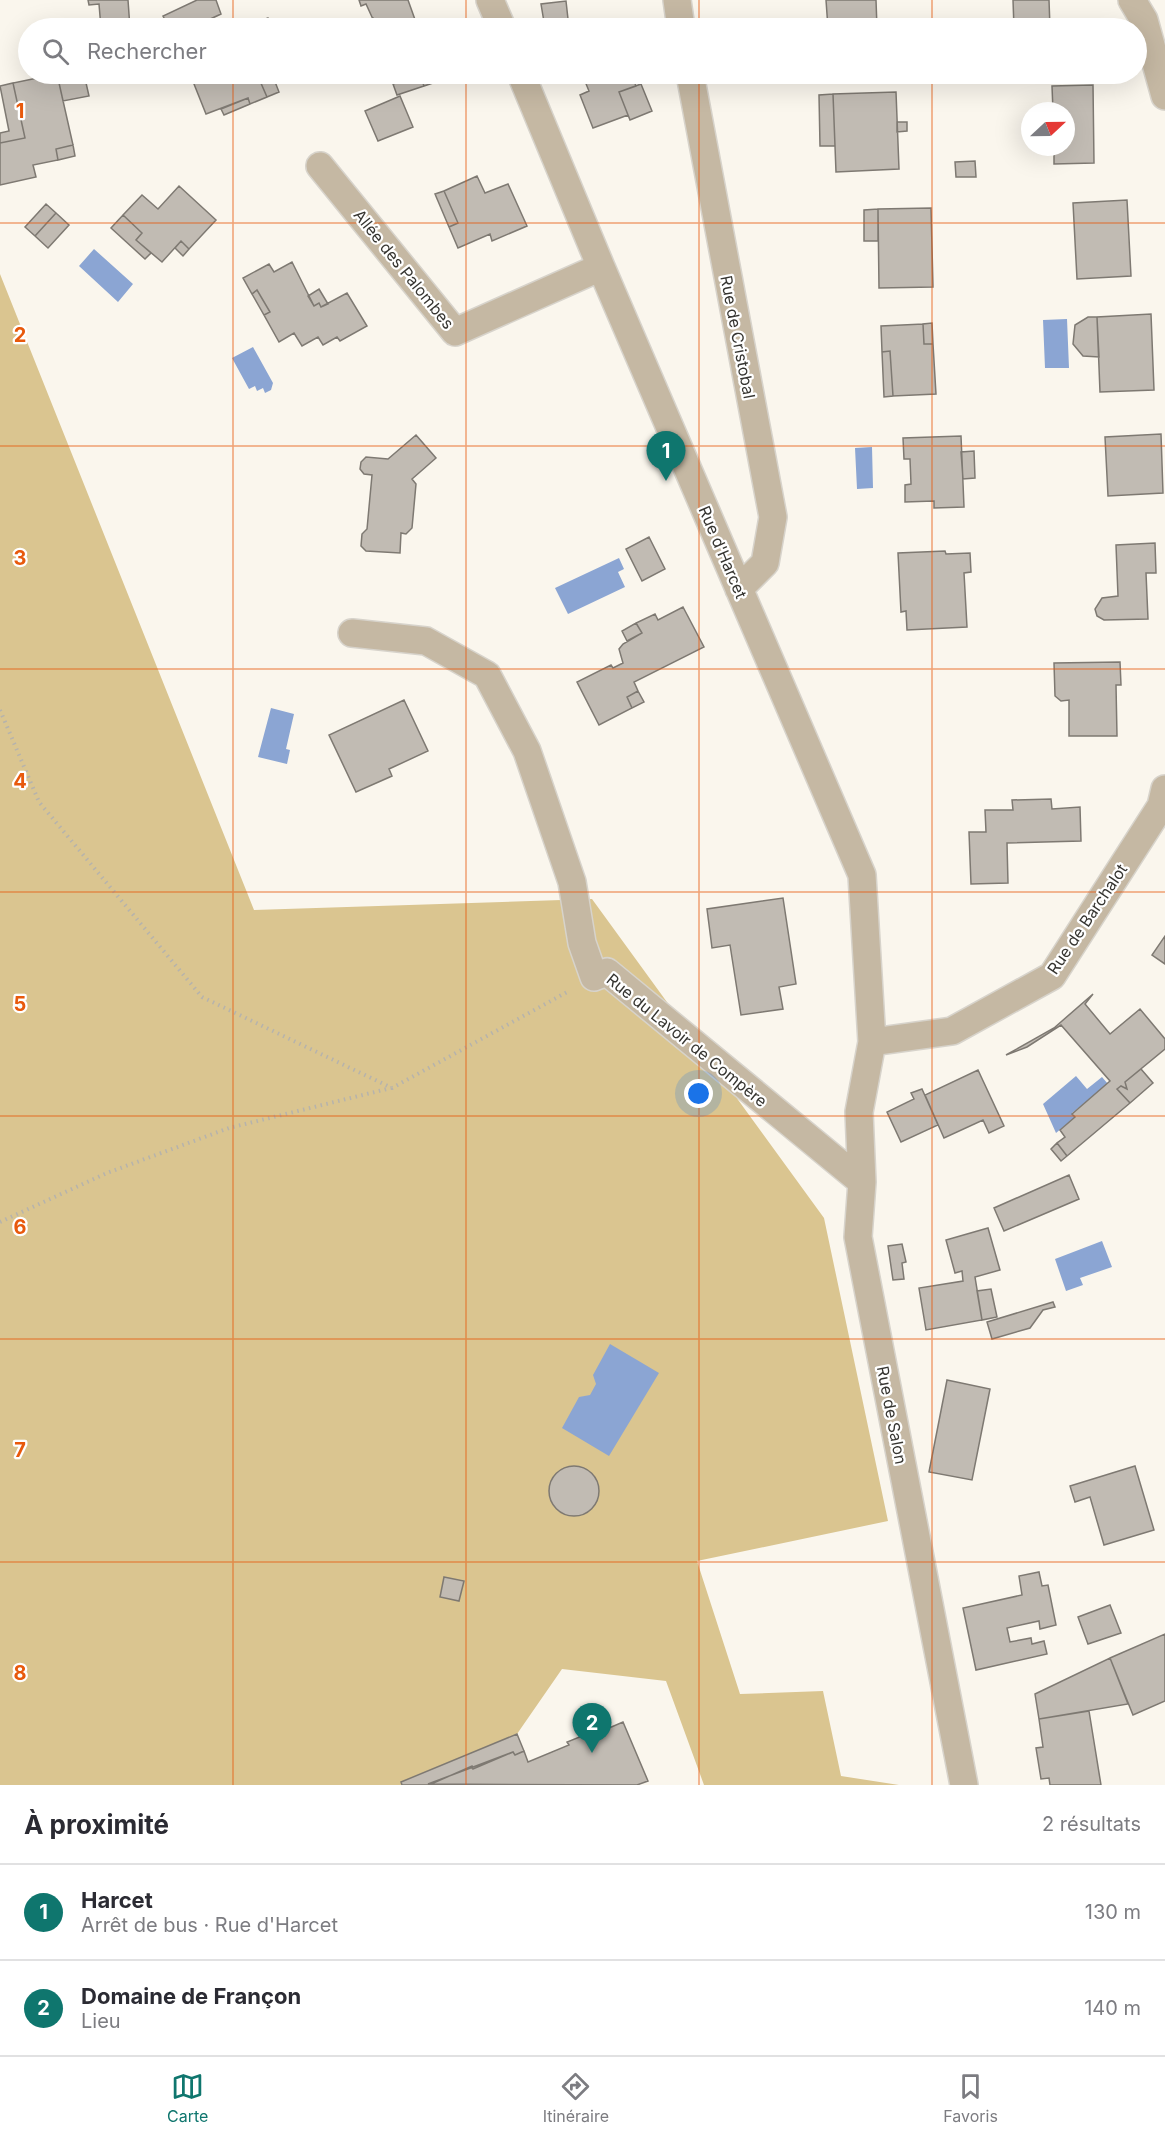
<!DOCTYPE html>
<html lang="fr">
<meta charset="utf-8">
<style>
body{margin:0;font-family:Inter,sans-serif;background:#f7f7f7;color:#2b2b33}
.compass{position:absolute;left:1021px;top:102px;width:54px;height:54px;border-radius:50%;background:#fff;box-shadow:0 6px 24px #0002;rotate:68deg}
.you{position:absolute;left:699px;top:1094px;width:21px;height:21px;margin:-15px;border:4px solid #fff;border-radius:50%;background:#1a73e8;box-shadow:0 0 0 9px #1a73e833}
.badge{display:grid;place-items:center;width:39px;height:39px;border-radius:50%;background:#0f766e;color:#fff;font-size:20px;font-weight:700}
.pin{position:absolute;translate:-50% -50px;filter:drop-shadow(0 2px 3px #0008)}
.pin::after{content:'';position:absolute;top:32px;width:21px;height:18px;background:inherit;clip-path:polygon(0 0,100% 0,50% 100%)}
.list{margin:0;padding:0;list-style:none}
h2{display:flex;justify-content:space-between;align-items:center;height:78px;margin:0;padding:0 24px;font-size:26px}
h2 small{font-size:20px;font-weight:400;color:#7c7c81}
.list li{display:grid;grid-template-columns:39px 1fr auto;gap:18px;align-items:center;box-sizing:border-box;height:96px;padding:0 24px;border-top:2px solid #e1e1e2}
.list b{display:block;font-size:22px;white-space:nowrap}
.list p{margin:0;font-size:20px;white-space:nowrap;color:#7c7c81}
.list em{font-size:20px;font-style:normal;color:#7c7c81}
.icon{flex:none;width:33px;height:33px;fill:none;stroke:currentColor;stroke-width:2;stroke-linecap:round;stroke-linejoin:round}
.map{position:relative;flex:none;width:1165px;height:1785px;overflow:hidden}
.search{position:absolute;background:#fff;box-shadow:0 6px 24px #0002;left:18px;right:18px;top:18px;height:66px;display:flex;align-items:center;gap:15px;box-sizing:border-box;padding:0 21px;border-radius:33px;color:#7c7c81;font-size:22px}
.sheet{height:270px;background:#fff}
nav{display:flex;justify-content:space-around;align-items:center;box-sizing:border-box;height:84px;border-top:2px solid #e1e1e2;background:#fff;font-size:16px;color:#7c7c81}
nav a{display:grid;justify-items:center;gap:3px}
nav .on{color:#0f766e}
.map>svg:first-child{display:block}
.green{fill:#dac590}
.water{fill:#8ba5d3}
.building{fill:#c1bbb3;stroke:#7e7972;stroke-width:1.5}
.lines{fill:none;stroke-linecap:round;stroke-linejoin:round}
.street-casing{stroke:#d7d3cb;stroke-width:30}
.path{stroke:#b6b3ac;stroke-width:4;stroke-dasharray:1.5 4.5;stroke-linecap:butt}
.street{stroke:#c5b8a3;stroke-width:27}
.grid{fill:none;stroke:#e8590c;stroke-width:1.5;stroke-opacity:0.55}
.labels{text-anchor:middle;stroke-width:4.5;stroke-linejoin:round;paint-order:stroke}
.street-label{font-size:16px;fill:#363531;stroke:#fff}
.grid-label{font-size:20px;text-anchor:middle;font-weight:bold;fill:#e8590c;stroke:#fff;stroke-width:4.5;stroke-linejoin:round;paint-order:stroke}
</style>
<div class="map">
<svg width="1165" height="1785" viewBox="0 0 1165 1785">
<rect width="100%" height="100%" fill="#faf6ed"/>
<path class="green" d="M0,274L254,910L592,899L824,1218L888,1521L697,1561L740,1694L823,1691L841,1776L899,1785H704L666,1681L562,1669L517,1734L401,1782L402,1785H0Z"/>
<path class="water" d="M94,249L133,284L118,302L79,266Z
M1067,319L1069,368H1045L1043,320Z
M253,347L273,383L271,390L265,393L263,388L257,391L255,386L249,389L232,358Z
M872,447L873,488L857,489L855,448Z
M619,558L624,569L618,572L625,587L568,614L555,588Z
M271,708L294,714L286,749L290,750L287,764L258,757Z
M1076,1076L1087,1089L1102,1077L1108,1084L1072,1113L1075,1117L1056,1133L1043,1104Z
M1102,1241L1112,1267L1080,1278L1083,1285L1066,1291L1055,1259Z
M610,1344L659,1373L609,1456L562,1428L579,1397L590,1395L596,1384L593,1375Z"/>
<path class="building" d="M88,0H128L130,28H101L99,4L89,5Z
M197,0H216L221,14L191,28H169L163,16Z
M359,0H408L418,28H377L366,4L361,6Z
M826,0H876L877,28H828Z
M1013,0H1049L1050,28H1014Z
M566,1L569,28H545L541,4Z
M268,18L273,28H242Z
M373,18L377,28H365L363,22Z
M57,74L73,145L56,149L58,160L33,165L36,177L0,185V143L25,138L13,83Z
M57,74H84L89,96L63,101Z
M84,74H118V77L86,83Z
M190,74H257L267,97L250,104L248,98L206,114Z
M257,74H272L279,92L267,97Z
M403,74H433L436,82L424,86L420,75L405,80Z
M582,74H631L636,86L619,92L628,115L593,128L580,95L589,91Z
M420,75L424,86L397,95L393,84Z
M13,83L25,138L0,143V133L9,131L0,86Z
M641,84L652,111L630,120L619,92Z
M1093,85L1094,163L1054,164V147H1066V111H1053L1052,86Z
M896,92L899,169L836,172L833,94Z
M833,94L835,146H820L819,95Z
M400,96L413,127L378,141L365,111Z
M248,98L250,104L224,115L221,109Z
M897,122H907V131L897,132Z
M73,145L75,156L58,160L56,149Z
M975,161L976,177H956L955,162Z
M477,176L485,193L508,184L527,226L492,241L490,234L458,248L449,227L458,223L444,191Z
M179,186L216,220L189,249L181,241L162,262L136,240L142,233L123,215L142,195L158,209Z
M444,191L458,223L449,227L435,194Z
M1127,200L1131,276L1077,279L1073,203Z
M46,204L56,213L35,236L25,227Z
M931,208L933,287L879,288L878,209Z
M878,209V241H864V210Z
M56,213L69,225L48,248L35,236Z
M123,215L142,233L136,240L151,253L145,259L111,228Z
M181,241L189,249L183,256L175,248Z
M292,262L314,306L319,303L321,307L347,293L367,326L340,341L337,337L323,345L318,337L302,346L294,333L279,342L264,315L270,312L257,290L252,294L243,278L269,264L274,272Z
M319,289L328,304L321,307L319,303L314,306L308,296Z
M257,290L270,312L264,315L252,294Z
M1151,314L1154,390L1100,392L1097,317Z
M1088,317H1097L1099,357L1083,356L1073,344L1075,325Z
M932,323L933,344H924L923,324Z
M923,324L924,344H933L936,394L893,396L890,351L882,352L881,326Z
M890,351L893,396L884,397L882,352Z
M1161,434L1163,493L1108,496L1105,437Z
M416,435L436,458L412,479L416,484L412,528L406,534L401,533L400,553L366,551L361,546L362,534L367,529L372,475L364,474L360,469L361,462L366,457L388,459Z
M961,436L964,507L934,508V501L905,502V485L911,484L910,459H904L903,438Z
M974,451L975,478L963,479L961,452Z
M649,537L665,569L642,581L626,549Z
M1155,543L1156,573H1146L1148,619L1104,620L1097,616L1095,609L1102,598L1118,596L1116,545Z
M945,551L946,554L970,553L971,572L964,573L967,627L907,630L906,611L901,612L898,553Z
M683,607L704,647L634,682L638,691L627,697L632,708L599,725L577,682L611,665L613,668L623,663L619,649L623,644L642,633L636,623L655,614L658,620Z
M636,623L642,633L627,641L622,631Z
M1120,662L1121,685H1116L1117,736H1069V700L1061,701L1055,696L1054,663Z
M638,691L644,702L632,708L627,697Z
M404,700L428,751L389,769L392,776L356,792L329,735Z
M1051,799L1052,809L1080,807L1081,841L1007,843L1008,883L971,884L969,832H986L985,810H1013L1012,800Z
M783,898L796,984L779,987L783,1009L741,1015L730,945L712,948L707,909Z
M1165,936V964L1152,955Z
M1093,994L1085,1004L1110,1034L1140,1009L1165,1039V1049L1125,1082L1127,1089L1121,1086L1117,1089L1130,1103L1067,1156L1057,1143L1065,1137L1060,1130L1075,1117L1072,1114L1110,1081L1061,1025L1027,1047L1006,1055L1054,1028Z
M1141,1069L1153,1083L1130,1103L1117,1089L1121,1086L1127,1089L1125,1082Z
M978,1070L1004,1126L989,1133L983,1120L944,1138L925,1095Z
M922,1089L938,1125L901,1142L887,1112L914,1099L911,1093Z
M1057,1143L1067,1156L1061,1161L1051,1149Z
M1069,1175L1079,1199L1004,1231L994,1208Z
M988,1228L1000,1270L975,1277L982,1320L926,1330L919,1288L963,1281L962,1271L955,1273L946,1240Z
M902,1244L906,1262L902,1263L904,1279L893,1280L888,1246Z
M991,1289L997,1317L982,1320L977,1291Z
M1053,1302L1055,1307L1043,1310L1030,1328L992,1339L987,1322Z
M947,1380L990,1389L972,1480L929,1472Z
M1135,1466L1154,1530L1104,1545L1090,1497L1075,1502L1070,1486Z
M549 1491a25 25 0 1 1 50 0a25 25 0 1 1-50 0Z
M1039,1572L1042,1586L1048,1585L1056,1625L1040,1629L1039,1621L1007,1628L1010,1642L1031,1638L1032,1644L1044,1641L1047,1654L976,1670L963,1608L1022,1595L1019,1576Z
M444,1577L464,1581L459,1601L440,1597Z
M1110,1605L1121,1633L1088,1644L1078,1617Z
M1165,1634V1701L1133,1715L1110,1658Z
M1110,1658L1128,1704L1039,1719L1035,1694Z
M1089,1711L1101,1785H1050L1049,1778L1041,1779L1036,1748L1043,1747L1039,1719Z
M623,1722L648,1781L637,1785L428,1784L513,1752L515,1755L524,1751L528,1762L569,1745L567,1742L587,1734L588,1737Z
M517,1734L524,1751L515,1755L513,1752L473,1769L472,1766L429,1785H402L401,1782Z"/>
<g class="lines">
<g class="street-casing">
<path id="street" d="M490,0L502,28
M677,0L681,28
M1132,0L1144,20L1165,96
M521,74L601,267L862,875L872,1042L859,1112L862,1182L858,1237L964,1785
M690,74L773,517L765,563L739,589
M320,166L455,332L601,267
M352,633L426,641L487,675L527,751L572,882L582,943L594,977L607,972L862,1182
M872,1042L952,1031L1052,976L1161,806L1165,789"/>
</g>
<path class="path" d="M0,710L39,802L202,997L392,1088L569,991
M0,1222L107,1173L229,1128L391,1088"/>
<use href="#street" class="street"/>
</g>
<path class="grid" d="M233,0V28M466,0V28M699,0V28M932,0V28M233,74V1785M466,74V1785M699,74V1785M932,74V1785M0,223H1165M0,446H1165M0,669H1165M0,892H1165M0,1116H1165M0,1339H1165M0,1562H1165"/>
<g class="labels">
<g class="street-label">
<text transform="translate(404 269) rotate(51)" y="6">Allée des Palombes</text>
<text transform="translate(738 337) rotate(79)" y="6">Rue de Cristobal</text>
<text transform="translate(723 552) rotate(67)" y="6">Rue d'Harcet</text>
<text transform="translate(1087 919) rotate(-56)" y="6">Rue de Barchalot</text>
<text transform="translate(687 1040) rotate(39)" y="6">Rue du Lavoir de Compère</text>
<text transform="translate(892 1415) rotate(79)" y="6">Rue de Salon</text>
</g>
</g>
<g class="grid-label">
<text x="20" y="118">1</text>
<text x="20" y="342">2</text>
<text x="20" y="565">3</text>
<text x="20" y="788">4</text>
<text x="20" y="1011">5</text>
<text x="20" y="1234">6</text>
<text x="20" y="1457">7</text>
<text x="20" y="1680">8</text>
</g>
</svg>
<svg class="compass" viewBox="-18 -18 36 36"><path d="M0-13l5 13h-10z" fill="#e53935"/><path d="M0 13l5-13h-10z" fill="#7c7c81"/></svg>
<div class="you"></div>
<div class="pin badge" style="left:666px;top:481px">1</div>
<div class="pin badge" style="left:592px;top:1753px">2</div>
<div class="search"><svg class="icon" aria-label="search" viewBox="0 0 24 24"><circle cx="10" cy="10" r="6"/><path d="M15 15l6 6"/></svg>Rechercher</div>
</div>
<section class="sheet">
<h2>À proximité<small>2 résultats</small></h2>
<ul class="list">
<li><span class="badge">1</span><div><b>Harcet</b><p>Arrêt de bus · Rue d'Harcet</p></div><em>130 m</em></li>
<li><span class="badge">2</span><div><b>Domaine de Françon</b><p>Lieu</p></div><em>140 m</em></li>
</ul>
</section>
<nav>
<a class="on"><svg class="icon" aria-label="map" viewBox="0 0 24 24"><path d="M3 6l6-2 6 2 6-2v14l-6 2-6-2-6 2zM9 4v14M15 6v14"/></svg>Carte</a>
<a><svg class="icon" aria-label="directions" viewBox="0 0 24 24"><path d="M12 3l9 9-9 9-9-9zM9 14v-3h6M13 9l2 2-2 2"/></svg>Itinéraire</a>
<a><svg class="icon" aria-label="saved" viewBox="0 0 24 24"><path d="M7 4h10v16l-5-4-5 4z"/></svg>Favoris</a>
</nav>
